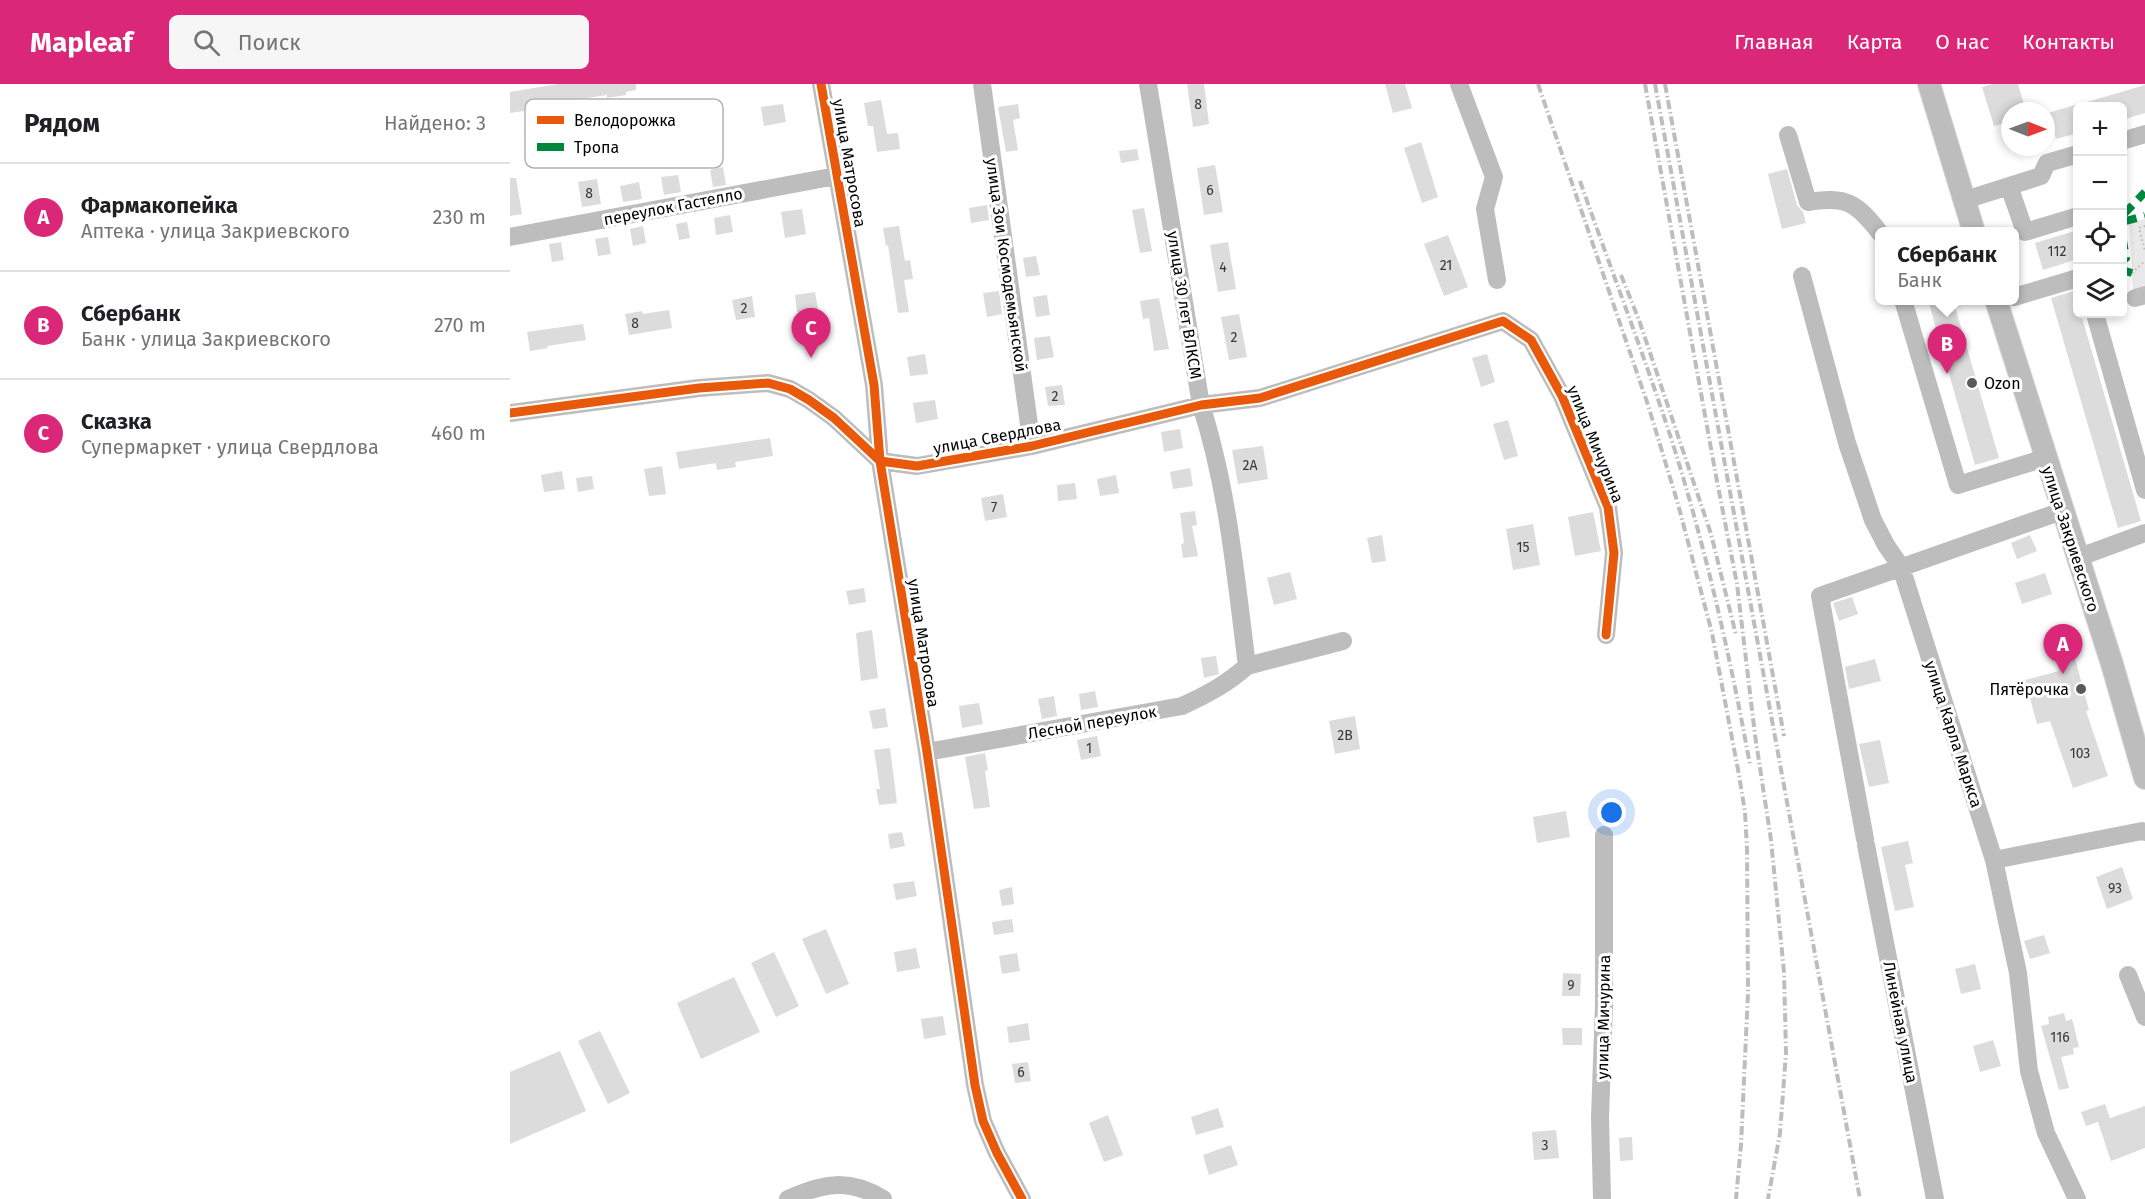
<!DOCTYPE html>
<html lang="ru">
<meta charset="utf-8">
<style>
body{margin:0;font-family:"Fira Sans",sans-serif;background:#f6f6f6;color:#202124}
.controls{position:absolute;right:18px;top:18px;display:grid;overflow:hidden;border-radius:9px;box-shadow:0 3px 9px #0003}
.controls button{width:54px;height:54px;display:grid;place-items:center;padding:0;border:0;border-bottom:2px solid #e0e0e0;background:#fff;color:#202124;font:30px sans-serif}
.compass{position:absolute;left:1491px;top:18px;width:54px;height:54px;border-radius:50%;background:#fff;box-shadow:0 3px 9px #0003;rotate:91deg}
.you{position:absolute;left:1102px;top:729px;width:21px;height:21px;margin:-15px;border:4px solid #fff;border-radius:50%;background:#1a73e8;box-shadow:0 0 0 9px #1a73e833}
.badge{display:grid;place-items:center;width:39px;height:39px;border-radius:50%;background:#db2777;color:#fff;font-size:20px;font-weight:700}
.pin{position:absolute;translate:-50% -50px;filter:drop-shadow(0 2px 3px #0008)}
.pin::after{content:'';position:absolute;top:32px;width:21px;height:18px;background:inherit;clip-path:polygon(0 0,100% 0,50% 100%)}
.popup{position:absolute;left:1365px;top:143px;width:144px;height:78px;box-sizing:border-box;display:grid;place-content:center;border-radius:9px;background:#fff;filter:drop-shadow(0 2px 4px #0005);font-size:20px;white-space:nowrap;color:#757577}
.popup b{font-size:22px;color:#202124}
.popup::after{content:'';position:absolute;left:50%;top:100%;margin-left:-12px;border:12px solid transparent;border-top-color:#fff}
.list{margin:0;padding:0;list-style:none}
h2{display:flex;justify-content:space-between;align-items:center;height:78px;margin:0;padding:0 24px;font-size:26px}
h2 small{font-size:20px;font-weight:400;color:#757577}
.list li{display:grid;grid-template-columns:39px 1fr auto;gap:18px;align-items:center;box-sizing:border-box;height:108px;padding:0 24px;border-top:2px solid #e0e0e0}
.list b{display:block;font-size:22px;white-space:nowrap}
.list p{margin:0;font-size:20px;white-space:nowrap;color:#757577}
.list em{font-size:20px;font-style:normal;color:#757577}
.icon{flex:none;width:33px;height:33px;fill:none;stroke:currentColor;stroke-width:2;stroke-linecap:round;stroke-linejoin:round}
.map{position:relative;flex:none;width:1635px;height:1115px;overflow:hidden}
header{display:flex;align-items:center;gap:36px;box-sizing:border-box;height:84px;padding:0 30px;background:#db2777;color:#fff}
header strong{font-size:28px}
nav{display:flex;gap:33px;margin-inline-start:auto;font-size:21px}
.search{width:420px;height:54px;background:#f6f6f6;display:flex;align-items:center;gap:15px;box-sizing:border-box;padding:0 21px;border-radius:9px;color:#757577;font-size:22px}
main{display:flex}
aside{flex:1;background:#fff}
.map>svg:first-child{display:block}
.green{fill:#e8e8e8}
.building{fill:#dcdcdc}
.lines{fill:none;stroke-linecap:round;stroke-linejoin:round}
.major-casing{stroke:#dbdbdb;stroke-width:24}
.path{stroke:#b8b8b8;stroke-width:2;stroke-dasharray:1.5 3;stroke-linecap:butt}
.minor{stroke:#bdbdbd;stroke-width:18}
.major{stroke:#bdbdbd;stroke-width:22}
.rail{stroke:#bdbdbd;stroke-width:4;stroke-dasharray:9 3 1.5 3;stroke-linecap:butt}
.quiet{stroke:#00873e;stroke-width:8;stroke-dasharray:15 8;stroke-linecap:butt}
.cycleway-casing{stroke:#fff;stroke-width:13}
.cycleway{stroke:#e8590c;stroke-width:9}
.poi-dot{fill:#595959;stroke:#fff;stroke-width:2}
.labels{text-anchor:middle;stroke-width:6;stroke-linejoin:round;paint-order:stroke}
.number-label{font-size:14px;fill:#373737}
.street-label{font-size:16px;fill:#000;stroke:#fff}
.poi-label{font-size:16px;fill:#000;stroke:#fff;text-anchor:start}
.key{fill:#fff;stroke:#b2b2b2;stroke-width:1.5}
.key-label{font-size:16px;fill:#000}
</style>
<header>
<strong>Mapleaf</strong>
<div class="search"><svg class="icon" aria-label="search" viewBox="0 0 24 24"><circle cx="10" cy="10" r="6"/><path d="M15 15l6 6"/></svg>Поиск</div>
<nav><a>Главная</a><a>Карта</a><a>О нас</a><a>Контакты</a></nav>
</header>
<main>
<aside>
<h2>Рядом<small>Найдено: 3</small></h2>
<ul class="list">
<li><span class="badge">A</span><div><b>Фармакопейка</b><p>Аптека · улица Закриевского</p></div><em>230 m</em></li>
<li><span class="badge">B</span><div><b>Сбербанк</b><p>Банк · улица Закриевского</p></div><em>270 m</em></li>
<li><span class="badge">C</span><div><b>Сказка</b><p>Супермаркет · улица Свердлова</p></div><em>460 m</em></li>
</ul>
</aside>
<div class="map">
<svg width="1635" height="1115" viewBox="0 0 1635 1115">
<rect width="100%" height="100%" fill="#fff"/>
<path class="green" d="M1635,135V202L1623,206L1619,140Z"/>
<path class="building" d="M48,0H126V6L116,8V11L97,14V11L37,20V24L0,29V8Z
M677,0H694L699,40L683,43Z
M875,0H895L902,24L883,29Z
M1483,0H1508L1516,27H1500V38L1484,42L1472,3Z
M1635,1V29L1612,36V22H1571L1570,20Z
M371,16L377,50L388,49L390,65L367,68L363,42H358L354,19Z
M273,20L276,38L254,42L251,23Z
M508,20L510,34L503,36L508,66L496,68L488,23Z
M1568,20V49L1546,55L1538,29Z
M911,58L928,113L912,119L894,64Z
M627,65L629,76L611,79L609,67Z
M705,81L713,128L694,131L687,84Z
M213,83L216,101L203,103L200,86Z
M1277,85L1287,121L1293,128L1296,139L1272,145L1258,90Z
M168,91L171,108L154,111L151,93Z
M0,94H6L12,130L0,132Z
M87,95L91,120L72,123L68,98Z
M129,98L132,115L113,118L110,102Z
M477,121L479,136L461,139L459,124Z
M634,124L642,167L630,169L622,126Z
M292,125L296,150L275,154L271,128Z
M220,131L223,148L206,151L204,134Z
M177,138L180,154L169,156L166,140Z
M133,142L136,159L123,162L120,145Z
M389,142L395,177L400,176L403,195L394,196L399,228L388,229L378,161L376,162L373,144Z
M1568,146V175L1533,186L1525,159Z
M938,151L958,203L934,212L914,160Z
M98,153L101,170L88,172L85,155Z
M51,158L54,176L42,178L39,160Z
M718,158L726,205L708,208L700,161Z
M526,172L530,191L516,193L513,174Z
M489,207L492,230L477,233L473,209Z
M1564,207L1568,218V230H1571L1631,437L1608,444L1541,214Z
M305,208L308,225L287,228L285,211Z
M537,211L540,231L526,233L523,213Z
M242,212L245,233L226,236L222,216Z
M649,214L659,265L644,267L639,234L633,235L630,217Z
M1418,216H1443L1489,374L1465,381Z
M159,226L162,244L119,251L115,230L132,227L133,230Z
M729,230L737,273L719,276L711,233Z
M73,240L76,256L37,262L38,264L20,267L17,248Z
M540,252L544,273L527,276L524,254Z
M415,270L418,290L400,292L397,273Z
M977,270L985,298L971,303L962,274Z
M552,301L555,321L538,322L535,303Z
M425,316L428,335L406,339L403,319Z
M998,336L1008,372L994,376L983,340Z
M670,345L673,364L654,368L651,348Z
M260,354L263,372L225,378L226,383L207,386L206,379L169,385L166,368Z
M753,362L758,395L728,400L722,366Z
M152,382L156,410L139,412L134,385Z
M680,384L683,402L663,405L660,388Z
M52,387L55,405L34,408L31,391Z
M606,391L609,409L590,412L587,395Z
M82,392L84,405L68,408L66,394Z
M565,399L567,415L548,417L547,401Z
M493,410L497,433L475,437L471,414Z
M685,427L687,441L682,442L688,472L673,474L671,460L674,459L670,429Z
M1083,428L1091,467L1065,472L1058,433Z
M1023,440L1030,481L1003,486L996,445Z
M872,451L876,477L862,479L857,454Z
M1520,451L1527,467L1507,475L1501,459Z
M780,488L787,515L764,521L757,494Z
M1535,489L1542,510L1512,520L1505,499Z
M354,504L356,518L339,521L336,507Z
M1342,513L1348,530L1329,537L1323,519Z
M1557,545L1579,626L1576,627L1598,692L1563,704L1540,637L1527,640L1515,596L1549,587L1539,549Z
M362,546L368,594L351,597L346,549Z
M706,572L709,590L694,594L691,574Z
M1365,575L1371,597L1339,605L1335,583Z
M585,607L588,623L571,626L569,610Z
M544,612L547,632L532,635L528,615Z
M469,619L473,640L452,644L449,622Z
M375,624L378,643L363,645L359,627Z
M845,632L850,665L825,670L819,637Z
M587,652L591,672L571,676L567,656Z
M1370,656L1379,699L1359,703L1349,660Z
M380,664L387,719L369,721L366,705H370L364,666Z
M475,669L478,686L475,687L480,723L464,725L455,673Z
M1056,727L1060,753L1027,759L1023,733Z
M392,748L395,762L380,765L378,750Z
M1398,757L1403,779L1395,781L1404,823L1385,827L1371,763Z
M1612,783L1623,815L1597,825L1586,793Z
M404,797L407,812L386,816L383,800Z
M502,803L504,820L492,822L489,806Z
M502,835L504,848L484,851L482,838Z
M316,845L339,900L316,910L292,855Z
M1534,851L1540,869L1520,875L1514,857Z
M406,864L410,884L387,888L384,868Z
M264,868L289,922L266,933L241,879Z
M507,869L510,887L492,890L489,872Z
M1465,880L1471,905L1451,910L1445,885Z
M1053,889L1071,890L1070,912H1052Z
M224,893L250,948L191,975L167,919Z
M1554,929L1556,937L1562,935L1569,963L1563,964L1564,970L1551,973L1559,1004L1549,1006L1531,942L1539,940L1538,933Z
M433,932L436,951L414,955L411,935Z
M518,939L520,956L499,959L497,943Z
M1052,944H1072V961H1053Z
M90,947L120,1009L98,1020L68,957Z
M1483,956L1491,982L1470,988L1463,962Z
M50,967L76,1027L0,1060V988Z
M518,978L521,997L505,999L502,980Z
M1595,1020L1600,1034L1635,1022V1064L1601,1077L1588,1038L1576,1042L1571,1028Z
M708,1024L714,1043L686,1051L681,1033Z
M598,1031L613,1071L594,1078L579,1039Z
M1046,1046L1049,1074L1024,1076L1022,1048Z
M1122,1053L1123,1076L1110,1077L1109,1054Z
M721,1061L728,1081L699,1091L693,1071Z"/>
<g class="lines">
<g class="major-casing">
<path id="major" d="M1419,0L1464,148
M1486,216L1602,580L1635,694"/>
</g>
<path class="path" d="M1635,142L1629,144L1635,167
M1622,189L1635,177"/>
<path class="minor" d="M311,0L364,301L370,377L417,668L465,1001L473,1037L487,1069L512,1115
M472,0L522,362
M638,0L691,321C718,405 726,495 737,582
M949,0L984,93L975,125L987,196
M1278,51L1298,118C1336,112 1346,118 1370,149
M1612,57L1635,50
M1499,102L1515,148L1568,132
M1455,116L1531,92L1537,79L1568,70
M0,153L326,92
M1292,192L1337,359L1363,436L1376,461L1391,483L1484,776L1508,889L1519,987L1536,1049L1567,1115
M1504,213L1568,194
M1625,214L1635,211
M1393,216L1448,401L1535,374
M1585,230L1635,406
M0,329L189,304L258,299L280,305L299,316L324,334L370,377L407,382L522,362L691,321L750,314L993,237L1021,256L1052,312L1098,423L1104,469L1096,551
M1567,474L1635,449
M417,668L672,622C696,611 717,600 737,582L833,557
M1355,755L1310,512L1552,427
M1356,761L1425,1115
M1484,776L1632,747L1635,748
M1618,891L1635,933
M278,1115C313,1099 339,1094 373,1115
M1092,1115L1090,1034L1094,920V751"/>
<use href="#major" class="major"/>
<path class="rail" d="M1028,0L1138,321L1168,420L1202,549L1229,691L1235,728L1237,765L1238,909L1231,1061L1226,1115
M1135,0L1206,392L1227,500L1245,651L1261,756L1274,888L1276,969L1270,1049L1258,1115
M1145,0L1350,1115
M1155,0L1274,652
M1070,97C1100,183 1133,268 1161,354C1195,461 1220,571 1240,681
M1111,191L1129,236L1201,450L1226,551"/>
<path class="quiet" d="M1612,132L1635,108
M1612,138L1635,132
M1612,151L1616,174L1612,177
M1612,186L1622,189"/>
<g class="cycleway-casing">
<path id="cycleway" d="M311,0L364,301L370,377L417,668L465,1001L473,1037L487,1069L512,1115
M0,329L189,304L258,299L280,305L299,316L324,334L370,377L407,382L522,362L691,321L750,314L993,237L1021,256L1052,312L1098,423L1104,469L1096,551"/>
</g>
<use href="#cycleway" class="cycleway"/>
</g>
<g class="poi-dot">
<circle cx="1462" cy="299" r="6"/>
<circle cx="1571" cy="605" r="6"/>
</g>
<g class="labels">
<g class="number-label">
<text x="688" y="25">8</text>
<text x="700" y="111">6</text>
<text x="79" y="114">8</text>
<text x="1547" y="172">112</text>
<text x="936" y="186">21</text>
<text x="713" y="188">4</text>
<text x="234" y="229">2</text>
<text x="125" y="244">8</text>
<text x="724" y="258">2</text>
<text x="545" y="317">2</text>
<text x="740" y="386">2А</text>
<text x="484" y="428">7</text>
<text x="1013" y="468">15</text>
<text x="835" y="656">2В</text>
<text x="579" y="669">1</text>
<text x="1570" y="674">103</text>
<text x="1605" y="809">93</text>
<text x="1061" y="906">9</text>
<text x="1550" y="958">116</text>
<text x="511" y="993">6</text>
<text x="1035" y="1066">3</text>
</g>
<g class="street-label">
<text transform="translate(340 79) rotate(80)" y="6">улица Матросова</text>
<text transform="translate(163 122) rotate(-11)" y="6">переулок Гастелло</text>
<text transform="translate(497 181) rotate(82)" y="6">улица Зои Космодемьянской</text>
<text transform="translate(675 221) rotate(81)" y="6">улица 30 лет ВЛКСМ</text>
<text transform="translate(487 352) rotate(-11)" y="6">улица Свердлова</text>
<text transform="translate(1086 360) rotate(68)" y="6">улица Мичурина</text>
<text transform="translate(1561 455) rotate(72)" y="6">улица Закриевского</text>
<text transform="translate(414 559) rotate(81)" y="6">улица Матросова</text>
<text transform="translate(582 638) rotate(-10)" y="6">Лесной переулок</text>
<text transform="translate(1444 650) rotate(72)" y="6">улица Карла Маркса</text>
<text transform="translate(1093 933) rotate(-89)" y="6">улица Мичурина</text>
<text transform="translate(1391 938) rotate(79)" y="6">Линейная улица</text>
</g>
<g class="poi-label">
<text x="1474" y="305">Ozon</text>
<text x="1559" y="611" text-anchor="end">Пятёрочка</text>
</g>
</g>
<rect x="15" y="15" width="198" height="69" rx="9" class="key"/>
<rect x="27" y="32" width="27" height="8" fill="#e8590c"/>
<rect x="27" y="59" width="27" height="8" fill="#00873e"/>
<g class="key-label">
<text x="64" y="42">Велодорожка</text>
<text x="64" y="69">Тропа</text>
</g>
</svg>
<div class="controls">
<button>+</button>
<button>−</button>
<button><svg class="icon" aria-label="locate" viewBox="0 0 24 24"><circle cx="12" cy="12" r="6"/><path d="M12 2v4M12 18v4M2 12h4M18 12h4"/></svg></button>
<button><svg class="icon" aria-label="layers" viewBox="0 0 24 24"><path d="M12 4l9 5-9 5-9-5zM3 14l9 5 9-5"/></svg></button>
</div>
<svg class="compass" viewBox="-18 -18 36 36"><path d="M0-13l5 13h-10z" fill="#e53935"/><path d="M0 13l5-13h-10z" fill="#757577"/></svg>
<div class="you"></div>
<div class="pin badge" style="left:1553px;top:590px">A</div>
<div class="pin badge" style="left:1437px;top:290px">B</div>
<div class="popup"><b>Сбербанк</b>Банк</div>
<div class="pin badge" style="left:301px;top:274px">C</div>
</div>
</main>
